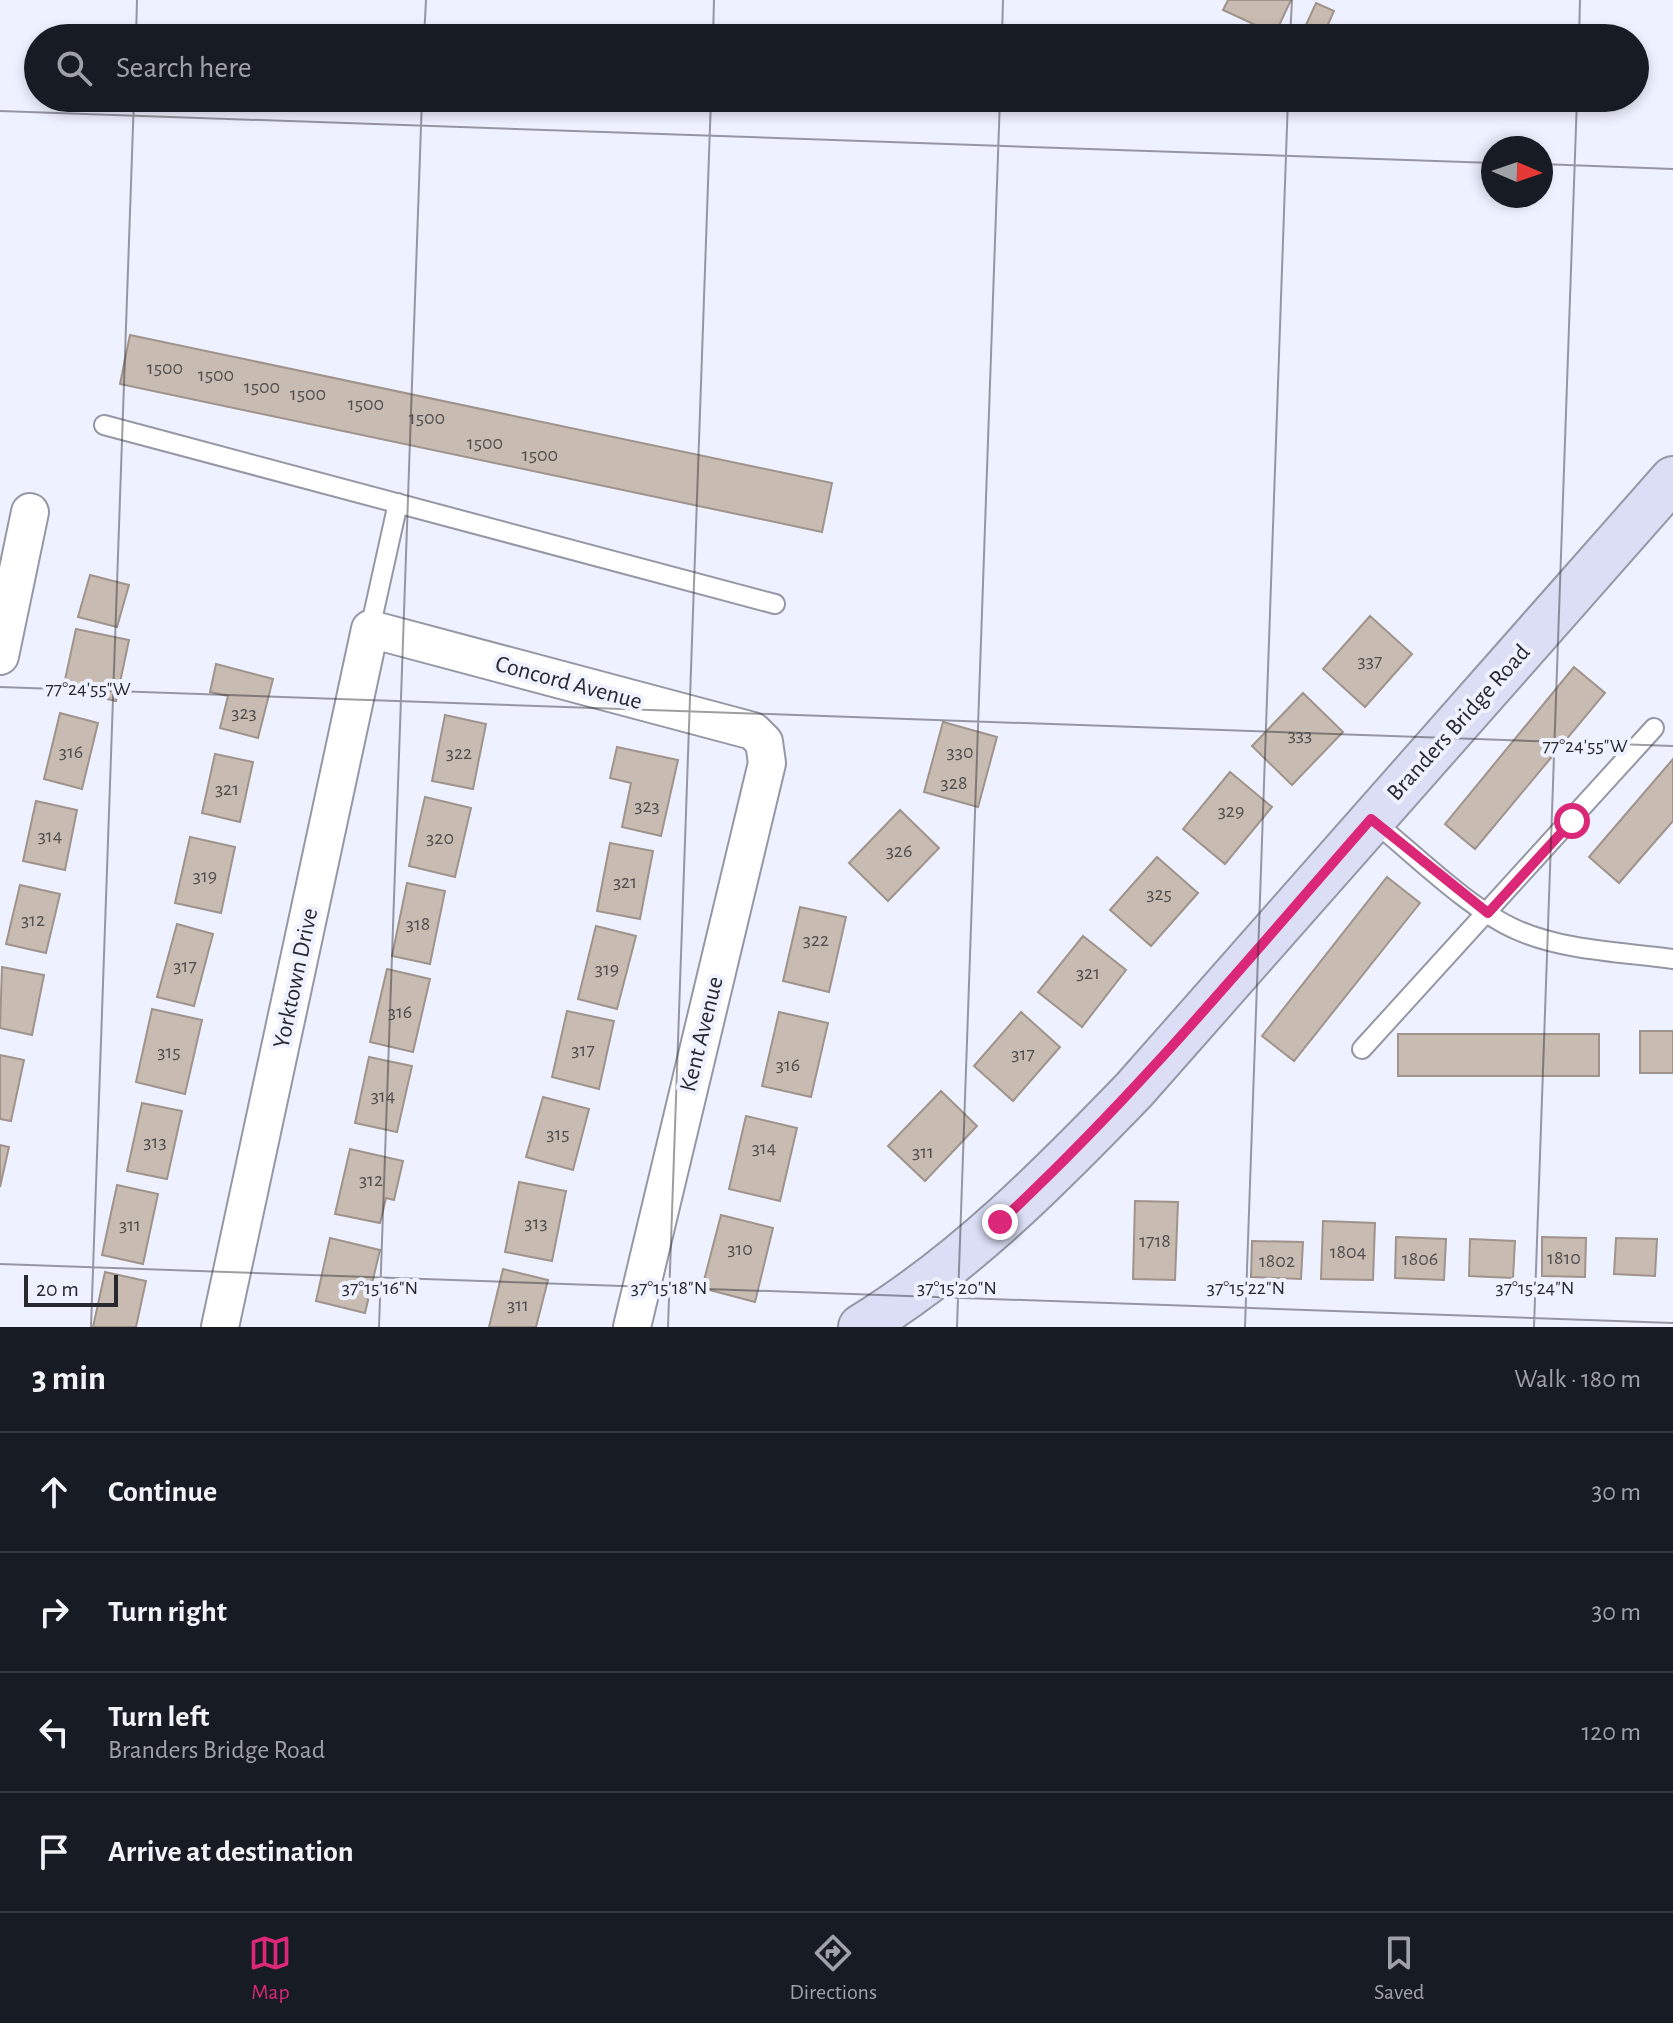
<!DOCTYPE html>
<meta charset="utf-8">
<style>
body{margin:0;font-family:"Alegreya Sans",sans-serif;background:#20242c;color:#f1f3f6}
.compass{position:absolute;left:1481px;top:136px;width:72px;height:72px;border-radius:50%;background:#171b24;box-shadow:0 4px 12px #0003;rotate:92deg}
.scale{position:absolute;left:24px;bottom:20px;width:94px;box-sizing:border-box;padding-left:8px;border:4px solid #28292e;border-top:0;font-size:22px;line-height:28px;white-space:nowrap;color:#28292e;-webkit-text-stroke:6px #eef1ff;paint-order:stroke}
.stop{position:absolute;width:24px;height:24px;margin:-18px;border:6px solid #db2777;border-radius:50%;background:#fff}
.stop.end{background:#db2777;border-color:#fff;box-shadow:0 2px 8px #0008}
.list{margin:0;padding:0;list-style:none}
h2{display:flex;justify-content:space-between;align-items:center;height:104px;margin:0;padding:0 32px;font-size:34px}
h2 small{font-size:26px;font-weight:400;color:#9ea1a6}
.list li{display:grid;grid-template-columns:52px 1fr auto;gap:24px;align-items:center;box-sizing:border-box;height:120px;padding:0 32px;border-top:2px solid #363941}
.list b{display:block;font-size:30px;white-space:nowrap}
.list p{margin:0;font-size:26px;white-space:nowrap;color:#9ea1a6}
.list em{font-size:26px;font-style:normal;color:#9ea1a6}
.icon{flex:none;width:44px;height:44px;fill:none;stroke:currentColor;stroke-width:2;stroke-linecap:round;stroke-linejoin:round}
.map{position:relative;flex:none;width:1673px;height:1327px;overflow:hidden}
.search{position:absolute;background:#171b24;box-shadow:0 4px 12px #0003;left:24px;right:24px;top:24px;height:88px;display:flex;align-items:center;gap:20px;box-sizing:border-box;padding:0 28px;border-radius:44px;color:#9ea1a6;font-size:30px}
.sheet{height:584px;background:#171b24}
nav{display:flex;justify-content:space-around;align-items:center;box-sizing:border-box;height:112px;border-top:2px solid #363941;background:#171b24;font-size:22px;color:#9ea1a6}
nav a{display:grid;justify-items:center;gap:4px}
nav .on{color:#db2777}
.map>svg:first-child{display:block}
.building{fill:#c7bbb2;stroke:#9f938b;stroke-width:2}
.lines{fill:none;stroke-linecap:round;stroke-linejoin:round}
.lane-casing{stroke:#9598a4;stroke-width:22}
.street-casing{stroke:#9598a4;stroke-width:40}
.secondary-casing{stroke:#9598a4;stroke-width:48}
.lane{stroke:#fff;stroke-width:18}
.street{stroke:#fff;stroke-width:36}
.secondary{stroke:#dbdef5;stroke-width:44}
.route{stroke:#db2777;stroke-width:10}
.ticks{fill:none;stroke:#28292e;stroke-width:2;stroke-opacity:0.45}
.labels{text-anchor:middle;stroke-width:8;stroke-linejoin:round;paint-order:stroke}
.number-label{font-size:20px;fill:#504e4f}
.street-label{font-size:24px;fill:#28292e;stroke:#eef1ff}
.ticks-label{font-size:20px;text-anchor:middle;fill:#28292e;stroke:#eef1ff;stroke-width:8;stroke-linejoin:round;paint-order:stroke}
</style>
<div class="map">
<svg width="1673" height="1327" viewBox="0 0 1673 1327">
<rect width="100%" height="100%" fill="#eef1ff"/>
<path class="building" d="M1228,0H1291L1275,34L1223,10Z
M1316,3L1334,11L1322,38H1300Z
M130,335L832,483L822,532L120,384Z
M90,575L129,585L117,627L78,617Z
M1370,616L1412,654L1365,707L1323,669Z
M76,629L129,640L116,701L63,689Z
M216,664L273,679L258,738L220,728L228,696L210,692Z
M1574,667L1605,693L1475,849L1445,824Z
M1303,693L1343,732L1292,785L1252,746Z
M60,713L98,723L82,789L44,779Z
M445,715L486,724L473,789L432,781Z
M943,722L997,737L978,807L924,792Z
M617,747L678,760L661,836L622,827L631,783L610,778Z
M215,754L253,762L240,822L202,813Z
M1673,759V821L1619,883L1589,857Z
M1230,772L1272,807L1225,864L1183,829Z
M425,797L471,808L455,877L409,866Z
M36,801L77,810L65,870L23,861Z
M900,810L939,848L888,901L849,863Z
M190,837L235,847L221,913L175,903Z
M610,843L653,851L640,919L597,911Z
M1157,857L1198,893L1151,946L1110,910Z
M1387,877L1420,903L1294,1061L1262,1036Z
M407,883L445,891L430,964L392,956Z
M20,885L60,894L46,953L6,944Z
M800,907L846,917L829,992L783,981Z
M177,924L213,934L194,1006L157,997Z
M596,926L636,936L617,1009L578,999Z
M1083,936L1126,970L1082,1027L1038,992Z
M2,967L44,975L32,1035L0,1028Z
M387,969L430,979L413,1052L370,1042Z
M152,1009L202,1020L185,1094L136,1082Z
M567,1011L614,1021L599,1089L552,1077Z
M779,1012L828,1023L811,1097L762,1086Z
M1021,1012L1060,1047L1013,1101L974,1066Z
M1640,1031H1673V1073H1640Z
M1398,1034H1599V1076H1398Z
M0,1055L24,1060L11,1121L0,1119Z
M369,1057L412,1066L397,1132L355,1123Z
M941,1091L977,1126L925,1181L888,1146Z
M543,1097L589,1109L573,1170L526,1157Z
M142,1103L182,1111L167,1179L127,1171Z
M746,1116L797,1128L780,1201L729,1189Z
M0,1145L9,1147L0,1187Z
M350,1149L403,1161L394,1200L386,1198L380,1223L335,1214Z
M519,1182L566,1191L552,1261L505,1252Z
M117,1185L158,1194L143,1264L102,1255Z
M1135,1201L1178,1202L1175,1280L1133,1279Z
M721,1215L773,1228L755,1302L702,1288Z
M1323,1221L1375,1223L1373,1280L1321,1279Z
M1396,1237L1446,1239L1444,1280L1395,1278Z
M1542,1237L1586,1238L1585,1277L1542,1276Z
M330,1238L380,1250L365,1313L316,1301Z
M1616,1238L1657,1239L1655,1276L1614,1274Z
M1470,1239L1515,1241L1513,1278L1469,1276Z
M1252,1241L1303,1242L1301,1279L1251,1277Z
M503,1269L548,1280L536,1327H489Z
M105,1272L146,1281L136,1327H93Z"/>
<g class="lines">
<g class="lane-casing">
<path id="lane" d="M104,425L775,604
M370,629L398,503
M1371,819C1413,853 1469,909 1517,930C1565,951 1622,952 1673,959
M1362,1049L1654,728"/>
</g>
<g class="street-casing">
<path id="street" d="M0,656L30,512
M220,1327L370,629L753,731L764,742L767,763L632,1327"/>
</g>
<g class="secondary-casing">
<path id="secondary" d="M861,1327C964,1264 1050,1177 1134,1090L1673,479"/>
</g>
<use href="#lane" class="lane"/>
<use href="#street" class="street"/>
<use href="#secondary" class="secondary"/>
</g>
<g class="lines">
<path class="route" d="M1000,1222C1134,1098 1251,956 1371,819L1488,913L1572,821"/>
</g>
<path class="ticks" d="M136,38L137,0M424,38L426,0M713,38L714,0M1002,38L1003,0M1290,38L1292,0M1579,38L1580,0M0,111L1493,163M1541,164L1673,169M0,687L1673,746M0,1264L1673,1323M91,1327L134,98M379,1327L422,98M668,1327L711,98M957,1327L1000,98M1245,1327L1288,98M1534,1327L1577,98"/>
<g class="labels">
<g class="number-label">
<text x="165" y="374">1500</text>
<text x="216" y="381">1500</text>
<text x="262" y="393">1500</text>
<text x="308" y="400">1500</text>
<text x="366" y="410">1500</text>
<text x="427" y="424">1500</text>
<text x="485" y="449">1500</text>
<text x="540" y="461">1500</text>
<text x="1370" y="667">337</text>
<text x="244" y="719">323</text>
<text x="1300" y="741">333</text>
<text x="71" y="758">316</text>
<text x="960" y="758">330</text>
<text x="459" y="759">322</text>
<text x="954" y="789">328</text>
<text x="227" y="795">321</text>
<text x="647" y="812">323</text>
<text x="1231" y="817">329</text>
<text x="50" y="842">314</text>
<text x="440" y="844">320</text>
<text x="899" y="857">326</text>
<text x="205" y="882">319</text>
<text x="625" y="888">321</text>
<text x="1159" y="900">325</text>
<text x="33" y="926">312</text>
<text x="418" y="930">318</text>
<text x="816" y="946">322</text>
<text x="185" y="972">317</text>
<text x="607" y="975">319</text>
<text x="1088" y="979">321</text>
<text x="400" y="1018">316</text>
<text x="583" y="1056">317</text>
<text x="169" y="1058">315</text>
<text x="1023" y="1060">317</text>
<text x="788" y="1071">316</text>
<text x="383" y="1102">314</text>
<text x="558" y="1140">315</text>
<text x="155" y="1148">313</text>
<text x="764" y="1154">314</text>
<text x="923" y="1158">311</text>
<text x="371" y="1186">312</text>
<text x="536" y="1229">313</text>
<text x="130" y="1231">311</text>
<text x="1155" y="1247">1718</text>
<text x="740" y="1255">310</text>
<text x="1348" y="1258">1804</text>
<text x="1564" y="1264">1810</text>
<text x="1420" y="1265">1806</text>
<text x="1277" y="1267">1802</text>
<text x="518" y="1311">311</text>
</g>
<g class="street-label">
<text transform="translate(569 682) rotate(15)" y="8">Concord Avenue</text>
<text transform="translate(1458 722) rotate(-48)" y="8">Branders Bridge Road</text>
<text transform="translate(295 978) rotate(-78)" y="8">Yorktown Drive</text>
<text transform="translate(701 1034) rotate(-76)" y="8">Kent Avenue</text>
</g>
</g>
<g class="ticks-label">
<text x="88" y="695">77°24'55"W</text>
<text x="1585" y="752">77°24'55"W</text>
<text x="380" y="1294">37°15'16"N</text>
<text x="669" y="1294">37°15'18"N</text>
<text x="957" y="1294">37°15'20"N</text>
<text x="1246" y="1294">37°15'22"N</text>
<text x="1535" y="1294">37°15'24"N</text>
</g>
</svg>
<svg class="compass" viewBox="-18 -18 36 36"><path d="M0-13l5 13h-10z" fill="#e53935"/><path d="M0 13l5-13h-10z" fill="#9ea1a6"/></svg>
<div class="scale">20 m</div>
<div class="stop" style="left:1572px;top:821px"></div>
<div class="stop end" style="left:1000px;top:1222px"></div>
<div class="search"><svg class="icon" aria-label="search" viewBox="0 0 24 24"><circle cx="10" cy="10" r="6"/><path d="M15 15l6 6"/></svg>Search here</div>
</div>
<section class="sheet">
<h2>3 min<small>Walk · 180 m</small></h2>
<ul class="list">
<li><svg class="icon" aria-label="ahead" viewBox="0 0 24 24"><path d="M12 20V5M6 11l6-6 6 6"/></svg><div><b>Continue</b></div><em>30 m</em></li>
<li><svg class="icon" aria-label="right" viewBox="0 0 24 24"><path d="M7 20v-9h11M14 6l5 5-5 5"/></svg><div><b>Turn right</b></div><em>30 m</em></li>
<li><svg class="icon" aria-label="left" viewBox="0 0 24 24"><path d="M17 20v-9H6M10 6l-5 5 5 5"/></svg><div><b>Turn left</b><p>Branders Bridge Road</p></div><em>120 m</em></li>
<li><svg class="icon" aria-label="arrive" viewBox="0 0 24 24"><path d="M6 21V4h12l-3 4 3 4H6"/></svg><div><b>Arrive at destination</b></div></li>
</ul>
</section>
<nav>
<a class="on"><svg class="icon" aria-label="map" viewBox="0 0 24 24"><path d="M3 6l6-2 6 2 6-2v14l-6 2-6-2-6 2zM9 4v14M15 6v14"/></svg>Map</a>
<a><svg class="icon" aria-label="directions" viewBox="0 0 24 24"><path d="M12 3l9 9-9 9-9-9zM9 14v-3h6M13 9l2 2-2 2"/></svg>Directions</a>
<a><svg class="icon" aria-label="saved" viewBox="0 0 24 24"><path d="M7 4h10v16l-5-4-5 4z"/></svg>Saved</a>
</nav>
